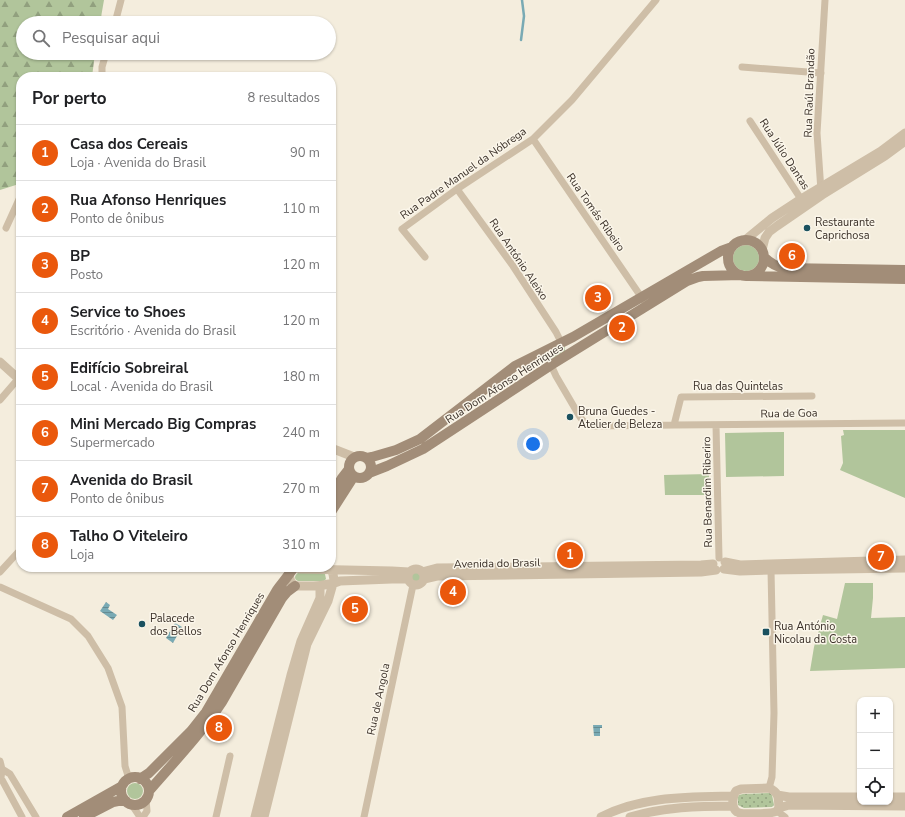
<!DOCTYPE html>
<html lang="pt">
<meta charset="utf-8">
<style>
body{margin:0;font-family:"Nunito Sans",sans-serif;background:#f2f2f2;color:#202124}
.controls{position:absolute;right:12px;bottom:12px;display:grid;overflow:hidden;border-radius:8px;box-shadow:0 1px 3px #0004}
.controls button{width:36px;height:36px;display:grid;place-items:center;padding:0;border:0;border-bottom:1px solid #e0e0e0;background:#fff;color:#202124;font:20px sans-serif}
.you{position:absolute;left:533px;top:444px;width:14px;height:14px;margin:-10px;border:3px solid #fff;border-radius:50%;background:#1a73e8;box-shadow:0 0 0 6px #1a73e833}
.badge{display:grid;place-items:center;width:26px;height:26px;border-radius:50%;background:#ea580c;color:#fff;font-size:13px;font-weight:700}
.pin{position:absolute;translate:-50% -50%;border:2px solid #fff;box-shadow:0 1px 4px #0006}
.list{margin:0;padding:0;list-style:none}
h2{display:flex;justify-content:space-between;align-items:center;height:52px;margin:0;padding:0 16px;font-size:17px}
h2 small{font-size:13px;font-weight:400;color:#757577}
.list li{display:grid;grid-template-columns:26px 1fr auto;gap:12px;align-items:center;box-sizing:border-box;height:56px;padding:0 16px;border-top:1px solid #e0e0e0}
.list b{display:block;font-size:15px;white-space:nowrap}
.list p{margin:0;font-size:13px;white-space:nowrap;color:#757577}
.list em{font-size:13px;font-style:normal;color:#757577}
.icon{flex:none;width:22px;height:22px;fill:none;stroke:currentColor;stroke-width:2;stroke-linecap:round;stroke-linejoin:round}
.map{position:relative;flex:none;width:905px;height:817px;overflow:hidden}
.search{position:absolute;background:#fff;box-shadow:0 1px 3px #0004;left:16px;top:16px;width:320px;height:44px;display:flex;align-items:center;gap:10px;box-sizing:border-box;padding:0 14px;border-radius:22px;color:#757577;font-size:15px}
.panel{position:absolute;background:#fff;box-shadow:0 1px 3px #0004;left:16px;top:72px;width:320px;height:500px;border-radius:16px}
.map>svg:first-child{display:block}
.grass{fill:#b1c59b}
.forest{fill:url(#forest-firs)}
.park{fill:url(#park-dots)}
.water{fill:url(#water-rules)}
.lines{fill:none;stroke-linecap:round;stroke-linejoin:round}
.stream{stroke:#79aab4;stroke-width:2.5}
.minor{stroke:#cebea7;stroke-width:7}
.tertiary{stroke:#cebea7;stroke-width:9}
.secondary{stroke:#a28d78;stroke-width:10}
.poi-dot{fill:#1a515f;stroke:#fbf6ea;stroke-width:1.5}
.labels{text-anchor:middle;stroke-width:3;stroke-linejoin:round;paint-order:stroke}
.street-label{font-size:11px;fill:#3a3028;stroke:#fbf6ea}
.poi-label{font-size:11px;fill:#3a3028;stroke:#fbf6ea;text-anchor:start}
</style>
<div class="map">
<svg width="905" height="817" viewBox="0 0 905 817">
<defs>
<pattern id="forest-firs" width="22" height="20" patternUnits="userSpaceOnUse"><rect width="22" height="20" fill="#b1c59b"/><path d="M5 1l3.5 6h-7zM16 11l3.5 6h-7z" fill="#91a07e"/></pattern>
<pattern id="park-dots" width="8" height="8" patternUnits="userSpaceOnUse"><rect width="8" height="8" fill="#b1c59b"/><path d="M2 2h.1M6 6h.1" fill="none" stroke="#91a07e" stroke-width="1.8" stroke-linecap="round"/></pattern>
<pattern id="water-rules" width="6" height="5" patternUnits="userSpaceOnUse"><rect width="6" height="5" fill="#79aab4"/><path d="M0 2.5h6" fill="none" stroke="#648b92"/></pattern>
</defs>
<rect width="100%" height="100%" fill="#f4eddd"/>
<path class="grass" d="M733 258a13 13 0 1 1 26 0a13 13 0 1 1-26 0Z
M563,346L565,347V351L550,360L546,357V355Z
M843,430H905V498L840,470L843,463L841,436L844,435Z
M784,432V476L726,477L725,433Z
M709,474V495H665L664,475Z
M411 577a5 5 0 1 1 10 0a5 5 0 1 1-10 0Z
M298,573H322L325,574L326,579L324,581H298C294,579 294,576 298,573Z
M845,583H873V598L871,618L905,617V668L810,671L814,647L823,615L837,619Z
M127 791a8 8 0 1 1 16 0a8 8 0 1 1-16 0Z"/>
<path class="forest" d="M0,0H104L100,23H23V53H95L92,77H21V182L19,184L0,190Z"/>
<path class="park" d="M770,793L772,795L774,805L772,807L744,808L738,805V797L739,795L743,794Z"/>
<path class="water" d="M106,602L110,605L108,609L117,615L113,620L100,611Z
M175,623L182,627L173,643L166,638Z
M593,725H602V728H600V736H594Z"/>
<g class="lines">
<path class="stream" d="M521,40L524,16L522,0"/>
<path class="minor" d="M115,23L121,0
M742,67L821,73
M102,77V67L106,53
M750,121L801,199
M533,139L644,301
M457,189L513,266L556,332L561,342
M821,191L817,133L825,0
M6,228L21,195
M425,257L402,229L457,189L533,139L572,100L656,0
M551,365L556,376L580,417C584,422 586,425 593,426L674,425L681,397L812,396
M0,400L18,379
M674,425L905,423
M716,425L719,558
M0,572L21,549
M0,587L71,619L88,636L108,668L122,707L125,766L129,779
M0,761L2,769L1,778L22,817
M0,770L2,769L10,774L36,817
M769,788L772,777L774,713L771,570
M132,805L140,817
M777,811L785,817
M143,817L147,811L146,799
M216,817L230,756
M364,817L413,585"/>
<path class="tertiary" d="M744,241L772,218L801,199L881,151L905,133
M762,250L765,238L769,232L777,226L822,195L885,156L905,141
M0,362L21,381
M331,448L354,457
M725,562L740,565L905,560
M294,567L300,569L392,571L409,572
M408 577a8 8 0 1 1 16 0a8 8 0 1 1-16 0Z
M724,569L740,571L771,570L905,568
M422,572L437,568L701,565L713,564
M289,575L291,582L295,586C310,586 325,587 340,581L392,579H408
M424,579L437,576L701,572L716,570
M769,788C780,793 778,798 779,808C778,809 777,810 777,811C772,814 742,815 737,812C731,807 732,797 736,791L741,789Z
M777,795L789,797H860
M890,797H905
M779,808L789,805L905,806
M255,817L291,675L301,641L320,598V586
M264,817L307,644L328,601L334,580L333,574L331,570
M601,817C641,796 689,797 733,796
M630,817C664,807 698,806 733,806"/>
<path class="secondary" d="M728 258a18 18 0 1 1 36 0a18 18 0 1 1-36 0Z
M764,257C770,263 775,266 783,268L905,270
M748,276L905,279
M349 467a11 11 0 1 1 22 0a11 11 0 1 1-22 0Z
M367,458L372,457L396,450L420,439L515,366L573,337L721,251L732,247
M369,473L387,466L423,449L551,365L687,281L698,277L703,276L741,275
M331,497L342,478L349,469
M331,512L354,476
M121 791a14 14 0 1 1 28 0a14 14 0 1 1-28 0Z
M140,779L149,773L191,731L206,712L277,590C283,582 289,575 294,567
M149,791C174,762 201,734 222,702L282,598L287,592L295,586
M67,817L122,786
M84,817L113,802L118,801H126"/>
</g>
<g class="poi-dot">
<circle cx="807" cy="228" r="4"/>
<circle cx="570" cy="417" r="4"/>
<circle cx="142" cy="624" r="4"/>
<rect x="762" y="628" width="8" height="8" rx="2"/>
</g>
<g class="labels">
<g class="street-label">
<text transform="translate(809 93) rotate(-88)" y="4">Rua Raúl Brandão</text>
<text transform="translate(785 154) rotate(57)" y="4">Rua Júlio Dantas</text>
<text transform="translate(463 173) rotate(-35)" y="4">Rua Padre Manuel da Nóbrega</text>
<text transform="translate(596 212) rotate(55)" y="4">Rua Tomás Ribeiro</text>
<text transform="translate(519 259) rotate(56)" y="4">Rua António Aleixo</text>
<text transform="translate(504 383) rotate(-33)" y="4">Rua Dom Afonso Henriques</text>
<text x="738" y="390">Rua das Quintelas</text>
<text transform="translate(789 413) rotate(-1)" y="4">Rua de Goa</text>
<text transform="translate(707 492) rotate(-91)" y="4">Rua Benardim Riberiro</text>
<text transform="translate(497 563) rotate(-1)" y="4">Avenida do Brasil</text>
<text transform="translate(226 652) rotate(-59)" y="4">Rua Dom Afonso Henriques</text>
<text transform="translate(378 699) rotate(-78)" y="4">Rua de Angola</text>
</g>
<g class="poi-label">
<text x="815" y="226">Restaurante<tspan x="815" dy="13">Caprichosa</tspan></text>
<text x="578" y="415">Bruna Guedes -<tspan x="578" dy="13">Atelier de Beleza</tspan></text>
<text x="150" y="622">Palacede<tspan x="150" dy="13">dos Bellos</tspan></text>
<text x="774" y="630">Rua António<tspan x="774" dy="13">Nicolau da Costa</tspan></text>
</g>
</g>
</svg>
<div class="controls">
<button>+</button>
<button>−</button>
<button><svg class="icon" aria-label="locate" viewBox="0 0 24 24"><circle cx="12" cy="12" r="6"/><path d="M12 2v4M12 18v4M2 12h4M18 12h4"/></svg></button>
</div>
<div class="you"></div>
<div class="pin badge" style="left:570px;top:555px">1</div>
<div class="pin badge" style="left:622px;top:328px">2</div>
<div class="pin badge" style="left:598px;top:298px">3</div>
<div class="pin badge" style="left:453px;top:592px">4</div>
<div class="pin badge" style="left:355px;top:609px">5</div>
<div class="pin badge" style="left:792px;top:256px">6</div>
<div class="pin badge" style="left:881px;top:557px">7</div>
<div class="pin badge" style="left:219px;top:728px">8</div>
<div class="search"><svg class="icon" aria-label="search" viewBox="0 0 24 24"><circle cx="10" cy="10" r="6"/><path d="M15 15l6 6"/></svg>Pesquisar aqui</div>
<section class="panel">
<h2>Por perto<small>8 resultados</small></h2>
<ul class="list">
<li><span class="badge">1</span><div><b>Casa dos Cereais</b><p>Loja · Avenida do Brasil</p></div><em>90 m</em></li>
<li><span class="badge">2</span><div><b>Rua Afonso Henriques</b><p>Ponto de ônibus</p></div><em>110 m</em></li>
<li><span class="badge">3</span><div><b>BP</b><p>Posto</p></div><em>120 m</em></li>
<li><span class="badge">4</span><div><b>Service to Shoes</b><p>Escritório · Avenida do Brasil</p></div><em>120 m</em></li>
<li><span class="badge">5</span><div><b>Edifício Sobreiral</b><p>Local · Avenida do Brasil</p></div><em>180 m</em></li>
<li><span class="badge">6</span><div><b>Mini Mercado Big Compras</b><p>Supermercado</p></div><em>240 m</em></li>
<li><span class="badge">7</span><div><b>Avenida do Brasil</b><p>Ponto de ônibus</p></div><em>270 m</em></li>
<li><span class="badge">8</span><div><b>Talho O Viteleiro</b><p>Loja</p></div><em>310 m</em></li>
</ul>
</section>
</div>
